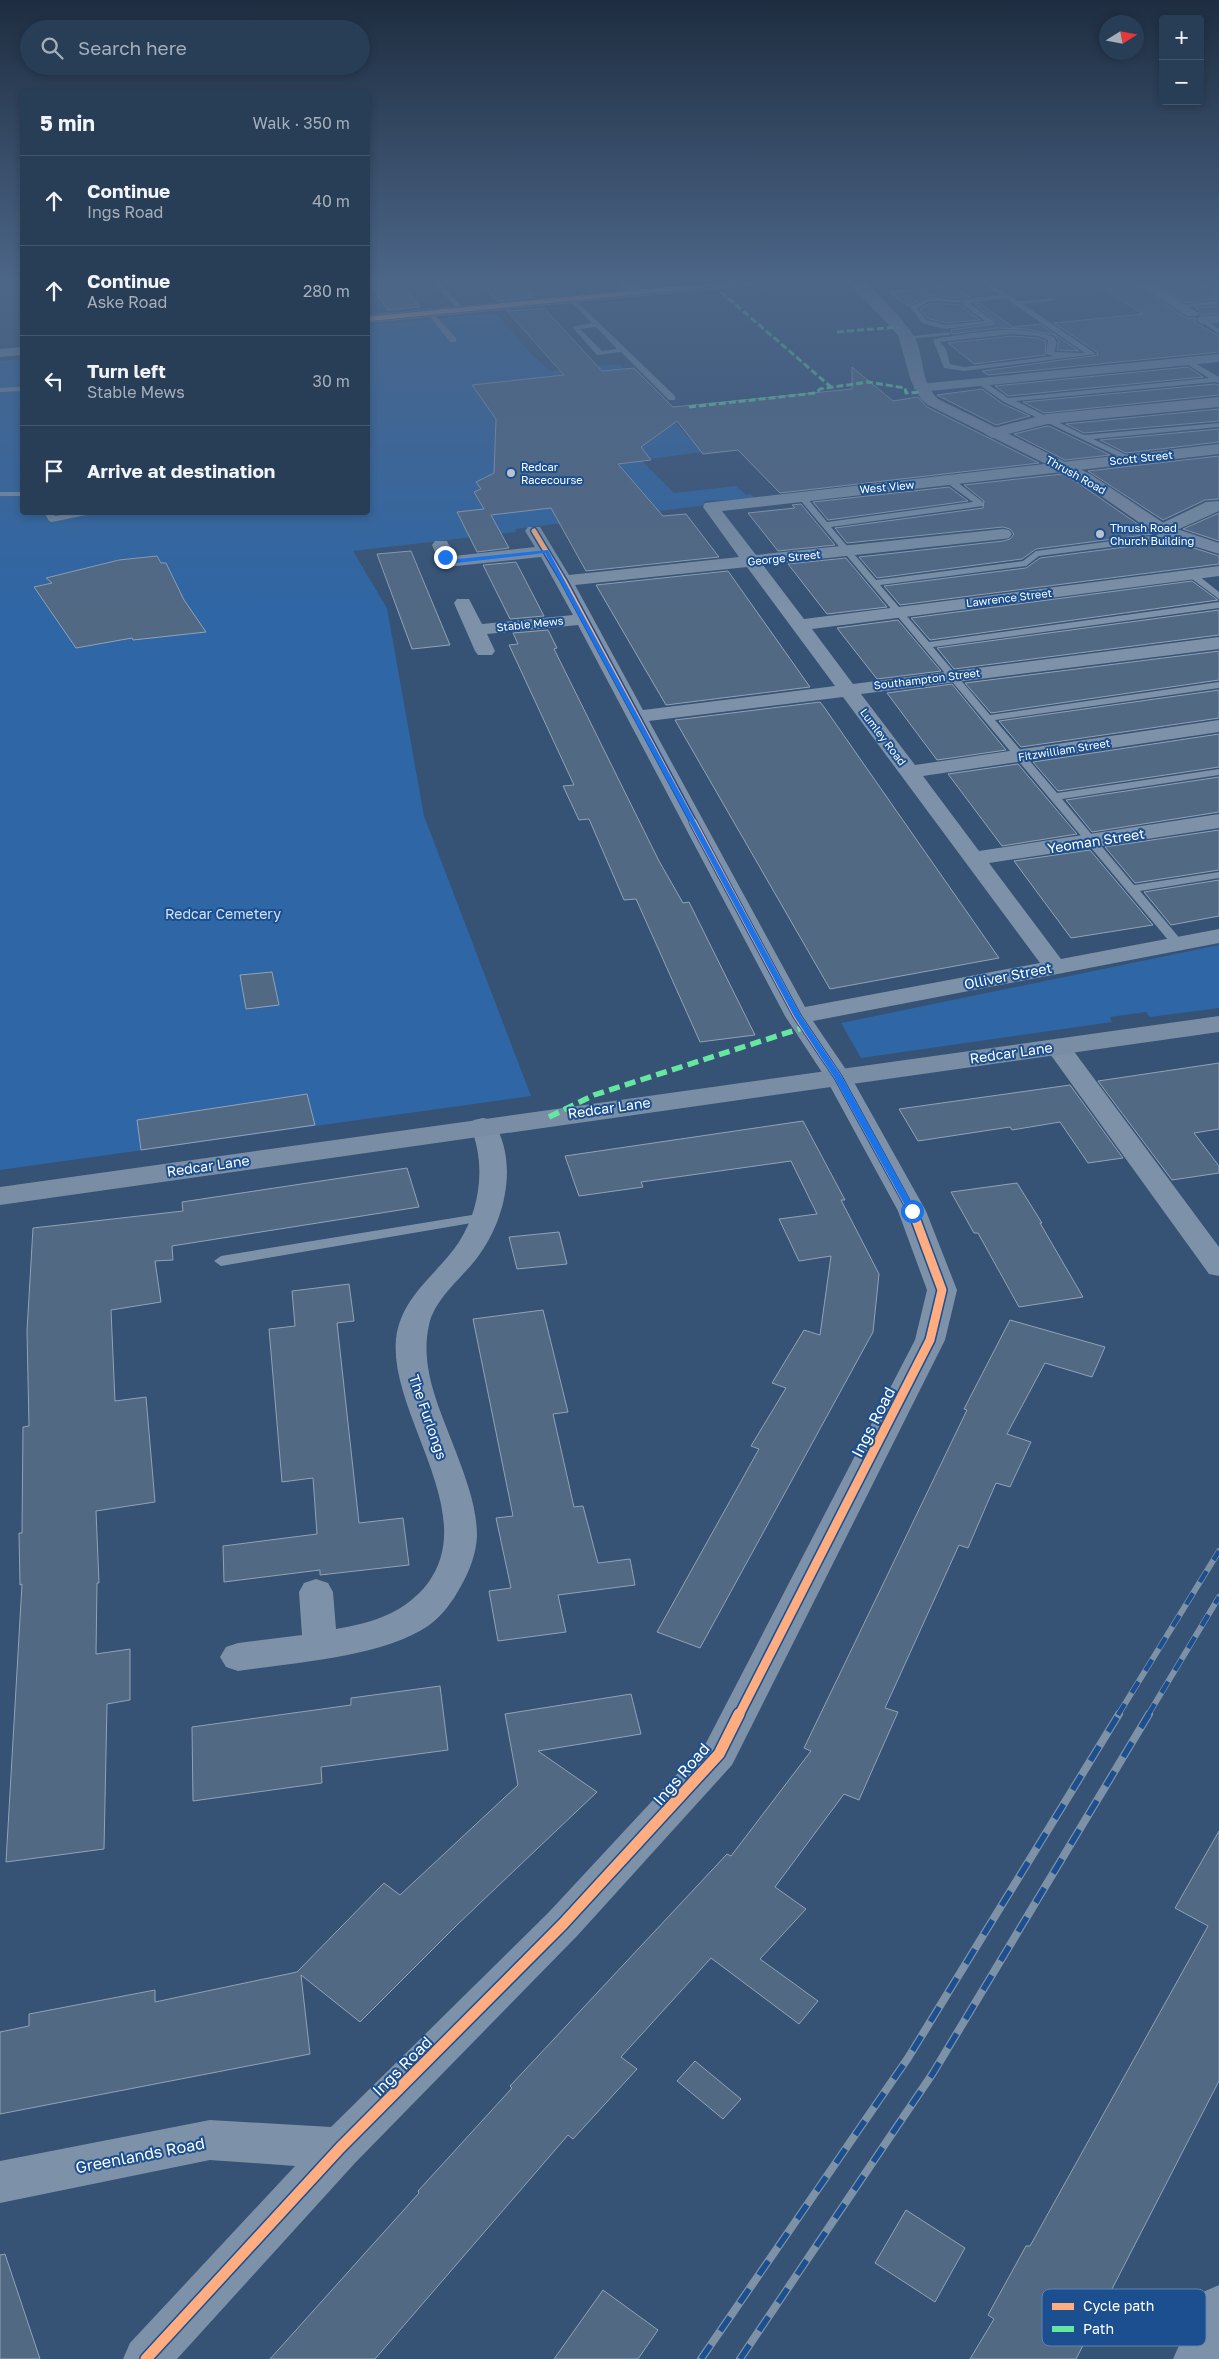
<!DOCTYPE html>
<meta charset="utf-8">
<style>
body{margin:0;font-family:"Golos Text",sans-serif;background:#344961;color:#f1f3f6}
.controls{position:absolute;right:15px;top:15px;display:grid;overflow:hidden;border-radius:5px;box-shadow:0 2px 8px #0003}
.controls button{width:45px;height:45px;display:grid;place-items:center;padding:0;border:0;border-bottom:1px solid #44576d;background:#283e57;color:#f1f3f6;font:25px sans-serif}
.compass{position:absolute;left:1099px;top:15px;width:45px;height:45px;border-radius:50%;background:#283e57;box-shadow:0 2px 8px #0003;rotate:79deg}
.stop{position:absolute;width:15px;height:15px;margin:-11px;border:4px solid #1a73e8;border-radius:50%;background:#fff}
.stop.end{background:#1a73e8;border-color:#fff;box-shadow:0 1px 5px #0008}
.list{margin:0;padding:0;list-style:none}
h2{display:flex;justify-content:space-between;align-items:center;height:65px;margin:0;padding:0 20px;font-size:21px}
h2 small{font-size:16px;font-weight:400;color:#a5aeba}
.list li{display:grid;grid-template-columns:32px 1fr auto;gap:15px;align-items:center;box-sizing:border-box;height:90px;padding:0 20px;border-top:1px solid #44576d}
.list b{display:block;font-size:19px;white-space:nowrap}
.list p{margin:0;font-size:16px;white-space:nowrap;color:#a5aeba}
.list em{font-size:16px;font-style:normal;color:#a5aeba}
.icon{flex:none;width:28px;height:28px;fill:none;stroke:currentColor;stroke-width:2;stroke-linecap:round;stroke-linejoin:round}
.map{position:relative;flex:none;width:1219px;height:2359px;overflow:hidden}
.search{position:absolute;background:#283e57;box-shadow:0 2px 8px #0003;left:20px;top:20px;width:350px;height:55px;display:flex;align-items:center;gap:12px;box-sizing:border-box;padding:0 18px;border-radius:28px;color:#a5aeba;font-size:19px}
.panel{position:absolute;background:#283e57;box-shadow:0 2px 8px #0003;left:20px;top:90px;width:350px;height:425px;border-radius:5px}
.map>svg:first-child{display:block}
.green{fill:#2f66a5}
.building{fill:#526984;stroke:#92a2b6}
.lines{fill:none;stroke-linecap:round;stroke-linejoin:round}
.service{fill:#7d92a8;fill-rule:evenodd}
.minor{fill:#7d92a8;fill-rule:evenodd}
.tertiary{fill:#7d92a8;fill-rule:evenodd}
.secondary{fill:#798da4;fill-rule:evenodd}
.primary{fill:#7d8ea7;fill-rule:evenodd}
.rail-far1-casing{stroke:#7e92a7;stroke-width:6}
.rail-casing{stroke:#7e92a7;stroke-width:8}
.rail-far1{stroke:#1b4f8f;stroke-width:4.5;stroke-dasharray:13;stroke-linecap:butt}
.rail{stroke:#1b4f8f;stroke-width:5.5;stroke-dasharray:17;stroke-linecap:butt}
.quiet-far1{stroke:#66e7a1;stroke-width:3;stroke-dasharray:7 3;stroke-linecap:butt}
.quiet{stroke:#66e7a1;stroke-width:5.5;stroke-dasharray:11 5.5;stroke-linecap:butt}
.cycleway-far4-casing{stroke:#1b4f8f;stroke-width:6}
.cycleway-far3-casing{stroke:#1b4f8f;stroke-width:8}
.cycleway-far2-casing{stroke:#1b4f8f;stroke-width:9}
.cycleway-far1-casing{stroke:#1b4f8f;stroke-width:12}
.cycleway-casing{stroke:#1b4f8f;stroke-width:14}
.cycleway-far4{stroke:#ffac80;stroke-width:4.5}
.cycleway-far3{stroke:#ffac80;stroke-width:5}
.cycleway-far2{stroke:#ffac80;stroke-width:7}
.cycleway-far1{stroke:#ffac80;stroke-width:9}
.cycleway{stroke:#ffac80;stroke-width:11}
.route{fill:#1a73e8}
.poi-dot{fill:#b9c2ce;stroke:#1b4f8f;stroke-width:2}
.labels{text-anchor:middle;stroke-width:4;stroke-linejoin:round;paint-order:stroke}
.far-street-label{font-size:11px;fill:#fff;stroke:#1b4f8f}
.far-poi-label{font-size:11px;fill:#fff;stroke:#1b4f8f;text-anchor:start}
.street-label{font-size:14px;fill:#fff;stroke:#1b4f8f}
.park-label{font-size:14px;fill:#cfe3fa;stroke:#1b4f8f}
.near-street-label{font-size:16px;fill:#fff;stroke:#1b4f8f}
.key{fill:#1b4f8f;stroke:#5f84b1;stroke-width:1}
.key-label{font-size:14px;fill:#fff}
</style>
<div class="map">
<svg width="1219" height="2359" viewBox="0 0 1219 2359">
<rect width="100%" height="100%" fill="#365274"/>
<path class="green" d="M496,313L532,355L550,371L619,364L703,452L641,460L674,493L736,486L746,495L751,494L755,499L704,501L707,505L515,529L516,532L353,551L387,608L424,816L531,1096L0,1170V361L22,359V512H368V325Z
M1219,945V1008L1150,1017L1146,1012L1110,1017L1112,1022L861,1058L841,1023Z"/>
<path class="building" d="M368,281H399L420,307L388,310Z
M1092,281H1130L1186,318H1195L1194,322L1219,336V352L988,375L982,371L1098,355L1097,352L1054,323L1143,314Z
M1151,281H1193L1219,298L1186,303Z
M522,284L535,297L497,301L485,287Z
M954,286L970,297L957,298L929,295L908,306L889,292Z
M930,303L960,305L980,320L945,323L927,318L920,309Z
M979,303L1013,327L1040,324L1079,351L1057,350L1059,342L1055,335L1026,329L997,328L952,334L951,330L994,324V320L974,304Z
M1219,306V313L1200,315V311L1195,308Z
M544,308L602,371L634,368L673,407L852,389V367L893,401L918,397L927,407L1039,463L780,493L738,450L703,454L677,421L641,447L651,460L618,464L663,516L686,514L719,557L586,571L551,508L491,515L509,548L477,552L457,512L484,509L474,492L481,489L476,482L494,473L496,419L472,385L564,375L507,311Z
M1012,336L1038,338L1046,341L1045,355L974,364L948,343Z
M1188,367L1203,377L1008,396L995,386Z
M1215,384L1219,385V395L1044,413L1023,402Z
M982,389L1003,404L1030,416L996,425L937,395Z
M1219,409V421L1084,433L1066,424Z
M1047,426H1049L1110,455L1065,460L1014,434Z
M1219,429V442L1126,453L1100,440Z
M1219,456V499L1205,500L1163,520L1088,471Z
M1062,474L1077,482L1152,534L1036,549L1022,559L877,578L859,557L1003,541L1010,539L1014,534L1010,529L1003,527L847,543L835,528L983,508L984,501L964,485Z
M949,487L968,501L828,520L813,502Z
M801,504L835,545L778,551L748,513L795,508L792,505Z
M1219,513V541L1183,529Z
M1172,541L1219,556V564L900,605L884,586L1026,568L1040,558Z
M411,551L450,645L412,649L377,554Z
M157,556L161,563H166L184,600L206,632L133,640L132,638L76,648L34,587L52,583L46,578L119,560Z
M846,558L887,607L827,614L788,564Z
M516,562L544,616L510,619L483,565Z
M728,571L810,687L666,705L596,585Z
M1192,581L1218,600L930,640L911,618Z
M1219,610V635L954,669L937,648Z
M898,620L941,671L877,679L837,628Z
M548,630L557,648L554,649L659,861L683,903L689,902L755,1035L700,1042L636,899L624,900L589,819L579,820L563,786L574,785L509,645L518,644L513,633Z
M1219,651V680L991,713L965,683Z
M952,684L1006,750L937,760L887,693Z
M1219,690V718L1021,747L999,721Z
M820,702L824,707L999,958L830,989L675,720Z
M1219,734V767L1058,791L1033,762Z
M1018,764L1077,834L1002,846L948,774Z
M1219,777V812L1092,832L1066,800Z
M1219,830V870L1135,883L1105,847Z
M1090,850L1153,925L1071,938L1014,861Z
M1219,880V916L1171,925L1144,892Z
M272,972L279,1005L246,1009L240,975Z
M1219,1063V1129L1194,1133L1219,1166V1173L1172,1180L1098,1081Z
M1070,1085L1123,1158L1088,1163L1060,1122L1012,1130L1010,1127L918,1141L899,1109Z
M307,1094L315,1125L141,1150L137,1120Z
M803,1121L845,1200H841L879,1274L873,1332L700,1648L657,1632L759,1449L751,1446L786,1388L772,1383L804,1330L820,1335L831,1256L799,1261L779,1219L817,1214L791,1161L641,1182L643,1187L579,1196L565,1156Z
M407,1168L419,1207L172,1246L173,1260L155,1261L161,1302L111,1310L115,1401L146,1397L155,1502L96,1511L99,1583H97L96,1654L130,1649V1700L107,1704L104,1849L6,1862L22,1584L20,1585L19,1533H22L23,1427L29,1426L27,1331L33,1228L183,1211L182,1202Z
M1017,1183L1042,1223H1040L1083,1297L1019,1307L978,1233H974L951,1192Z
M559,1232L567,1264L517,1269L509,1237Z
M349,1284L354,1321L337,1323L359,1523L403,1518L409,1565L320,1575V1570L224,1582L223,1546L317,1534L313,1478L282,1482L269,1329L295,1326L292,1291Z
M543,1310L568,1412L553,1414L574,1507L583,1506L598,1563L630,1559L635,1585L558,1595L566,1632L498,1641L489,1591L511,1588L496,1518L513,1516L473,1319Z
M1010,1320L1105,1347L1092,1377L1045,1363L1007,1434L1031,1442L1010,1487L996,1483L968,1548L959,1545L885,1708L898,1712L859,1800L844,1794L775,1887L806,1909L760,1959L818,2001L799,2024L711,1958L621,2057L637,2069L573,2139L568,2135L375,2359H270L419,2193L418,2191L512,2088L510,2086L727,1854L731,1856L811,1751L804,1748L967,1410L964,1409Z
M440,1686L448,1750L321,1767L322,1783L193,1801L192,1727L351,1705V1698Z
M631,1694L641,1734L538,1751L597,1792L458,1924L360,2022L301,1975L310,2054L0,2114V2032L29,2026V2014L155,1990V2002L297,1972L384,1883L400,1895L518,1785L505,1714Z
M1219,1831V2081L1076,2359H970L994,2319L988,2315L1026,2246H1030L1208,1926L1175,1908Z
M695,2061L741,2099L723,2119L677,2081Z
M906,2210L965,2248L935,2302L875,2263Z
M5,2254L40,2359H0V2255Z
M603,2290L658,2330L638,2359H554Z"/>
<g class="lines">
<path class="service" d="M431,281H437L464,309V311H460Z
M981,281H988L1018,301L1056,298L1054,301L1023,304L1096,354L964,371L944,368L933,340L939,338C977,333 1017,323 1054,337L1057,343L1054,352L1085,353L1005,298L969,303L993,321V323L945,329L922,323L910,307L929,297L957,300L1000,295ZM930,301L961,303L985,321L945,325L926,320L917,308ZM1012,334L1038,336L1048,340L1046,354L1054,356L964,367L950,364L946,349L940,342Z
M1195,281H1202L1219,291V296Z
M569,298H573L675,396V400H669L621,352L597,355L572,327L592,323L569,300ZM596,327L617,349L602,351L580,329Z
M1219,300V304L1180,308L1177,306Z
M428,312H432L456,338V342H450L428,314Z
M1200,319H1204L1219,329V334L1200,321Z
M951,332L949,335L907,339L903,337Z
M1188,359L1219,377V383L1215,382L1016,401L1084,435L1219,423V427L1093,439L1131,457L1132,459L1128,461L1004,402L975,382L982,380L1008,398L1209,378L1185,363L1184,361Z
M22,387V391L0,392V388Z
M947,479H953L983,502V506L831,527L876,580L1023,561L1036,551L1173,533L1177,536L1173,539L1039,556L1026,566L880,585L929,642L1219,602V608L933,647L990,715L1219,682V688L995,720L1057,793L1219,769V775L1062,799L1134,885L1219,872V878L1140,891L1182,941L1184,944L1182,947H1174L796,495L803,493L827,522L973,502L947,483Z
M0,492H22V496H0Z
M44,512H53L55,516L77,512H101L52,522L49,521Z
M1188,572H1194L1219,592V599L1188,576Z
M484,1213L489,1214L491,1217L489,1220L221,1266L214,1261L221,1256Z"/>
<path class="minor" d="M616,281H630L645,293L643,296H633Z
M1132,281H1148L1199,313L1197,316H1187Z
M1219,315V323L1202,324L1195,320L1202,316Z
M1219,354V362L920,392L913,388L920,384Z
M1219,397V407L1047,424L992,438L984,433L986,430L1047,414Z
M1219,444V454L722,511L756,555L1003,529L1009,530L1012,534L1009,538L1003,539L763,565L804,619L1219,566V576L812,629L853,684L1219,637V649L861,694L915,765L1219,720V732L923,776L979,851L1219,814V828L989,863L1061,959L1219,929V943L813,1021L851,1077L926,1211L957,1290L945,1340L732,1765L577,1936L355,2163L177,2359H123L130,2343L295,2166L210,2160L0,2203V2161L210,2120L331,2127L549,1912L706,1743L915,1340L927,1290L898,1211L825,1077L785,1016L578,625L487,634L495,651L492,655H478L475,651L454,603L457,599H469L482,624L573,615L541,557L447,567L441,566L432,545L435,541H447L454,556L535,547L525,531L528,527H540L569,575L739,557L703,507L705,503ZM747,567L835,686L643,710L575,585ZM843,697L1040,963L805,1007L649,721Z
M1219,501V511L1168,534H1156L1153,530L1156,526L1206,502Z
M1058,1039L1067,1042L1219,1247V1276L1209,1274L1045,1047L1049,1042Z
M483,1118L492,1120C520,1161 505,1222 477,1258C461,1279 435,1298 429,1325C419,1369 441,1411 456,1452C466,1479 477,1507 477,1536C476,1554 470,1570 461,1586C453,1601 442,1616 428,1626C383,1657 292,1663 238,1671L226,1667L220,1657L226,1647L238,1643L302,1635L299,1592L304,1583L316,1579L328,1583L333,1592L336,1629C372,1623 405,1613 428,1583C480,1512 389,1415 396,1339C401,1296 437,1275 459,1242C481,1208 486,1162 470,1126L474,1120Z
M1219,2285V2359H1173L1203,2292Z"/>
<path class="tertiary" d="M720,281H765L758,285L368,323V315Z
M22,347V355L0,357V349Z"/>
<path class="secondary" d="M1219,1016V1032L0,1205V1187Z"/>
<path class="primary" d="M847,281C851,281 858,280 862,281C874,287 909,326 915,338C925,359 920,382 938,399L1090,474L1168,526L1219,543V554L1156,534L1078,480L928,405L921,399L911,381L898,335Z"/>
<g class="rail-far1-casing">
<path id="rail-far1" d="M1118,1715L1219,1551
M1148,1715L1219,1597"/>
</g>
<g class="rail-casing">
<path id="rail" d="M701,2359L908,2058L1119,1714
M740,2359L933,2073L1149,1714"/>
</g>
<use href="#rail-far1" class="rail-far1"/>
<use href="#rail" class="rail"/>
<path class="quiet-far1" d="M713,285L831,387
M837,332L898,327
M689,407L816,393L820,389L868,382L905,388L906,393L922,392"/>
<path class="quiet" d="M549,1117L594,1095L805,1027"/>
<g class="cycleway-far4-casing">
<path id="cycleway-far4" d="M368,319L730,283"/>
</g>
<g class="cycleway-far3-casing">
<path id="cycleway-far3" d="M534,531L564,581L694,823"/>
</g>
<g class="cycleway-far2-casing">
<path id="cycleway-far2" d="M693,822L797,1016L838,1077L913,1214"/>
</g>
<g class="cycleway-far1-casing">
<path id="cycleway-far1" d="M739,1715L930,1340L942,1290L913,1212"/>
</g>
<g class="cycleway-casing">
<path id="cycleway" d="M146,2359L340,2148L563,1924L719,1754L739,1714"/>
</g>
<use href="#cycleway-far4" class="cycleway-far4"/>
<use href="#cycleway-far3" class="cycleway-far3"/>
<use href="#cycleway-far2" class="cycleway-far2"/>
<use href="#cycleway-far1" class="cycleway-far1"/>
<use href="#cycleway" class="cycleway"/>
</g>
<linearGradient id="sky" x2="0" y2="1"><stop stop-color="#1e2d40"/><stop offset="0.46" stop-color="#4c6688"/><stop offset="1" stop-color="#4c6688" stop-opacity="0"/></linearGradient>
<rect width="1219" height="611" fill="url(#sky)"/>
<path class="route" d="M548,550L801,1016L842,1077L916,1211L915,1213L908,1211L834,1077L794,1016L545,553L447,564L442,557L447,556L449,560Z"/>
<g class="poi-dot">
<circle cx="511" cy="473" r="5"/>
<circle cx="1100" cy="534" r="5"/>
</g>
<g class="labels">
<g class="far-street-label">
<text transform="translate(1141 458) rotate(-6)" y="4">Scott Street</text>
<text transform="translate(1076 475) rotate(29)" y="4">Thrush Road</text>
<text transform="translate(887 487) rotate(-5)" y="4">West View</text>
<text transform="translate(784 558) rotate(-6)" y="4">George Street</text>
<text transform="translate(1009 598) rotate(-7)" y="4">Lawrence Street</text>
<text transform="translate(530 624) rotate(-6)" y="4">Stable Mews</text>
<text transform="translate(927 679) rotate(-7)" y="4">Southampton Street</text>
<text transform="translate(883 737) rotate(53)" y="4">Lumley Road</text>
<text transform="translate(1064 750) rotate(-9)" y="4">Fitzwilliam Street</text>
</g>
<g class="far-poi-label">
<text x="521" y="471">Redcar<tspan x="521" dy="13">Racecourse</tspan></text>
<text x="1110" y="532">Thrush Road<tspan x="1110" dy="13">Church Building</tspan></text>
</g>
<g class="street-label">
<text transform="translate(1096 841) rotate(-9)" y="5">Yeoman Street</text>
<text transform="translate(1008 976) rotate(-11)" y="5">Olliver Street</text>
<text transform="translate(1011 1053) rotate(-8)" y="5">Redcar Lane</text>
<text transform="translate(609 1108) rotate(-8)" y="5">Redcar Lane</text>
<text transform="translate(208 1166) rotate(-8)" y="5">Redcar Lane</text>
<text transform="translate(428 1417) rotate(71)" y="5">The Furlongs</text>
</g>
<g class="park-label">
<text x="223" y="919">Redcar Cemetery</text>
</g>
<g class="near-street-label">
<text transform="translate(873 1422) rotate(-63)" y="6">Ings Road</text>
<text transform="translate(681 1774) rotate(-49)" y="6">Ings Road</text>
<text transform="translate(402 2066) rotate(-45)" y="6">Ings Road</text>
<text transform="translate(140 2155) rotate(-11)" y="6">Greenlands Road</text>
</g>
</g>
<rect x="1042" y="2289" width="164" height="57" rx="8" class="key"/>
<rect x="1052" y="2303" width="22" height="7" fill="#ffac80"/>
<rect x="1052" y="2326" width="22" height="6" fill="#66e7a1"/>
<g class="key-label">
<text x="1083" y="2311">Cycle path</text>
<text x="1083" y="2334">Path</text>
</g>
</svg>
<div class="controls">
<button>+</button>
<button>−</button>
</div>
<svg class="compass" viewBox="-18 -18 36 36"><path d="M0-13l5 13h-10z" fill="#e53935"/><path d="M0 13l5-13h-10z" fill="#a5aeba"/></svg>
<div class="stop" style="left:912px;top:1211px"></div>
<div class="stop end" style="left:445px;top:557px"></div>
<div class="search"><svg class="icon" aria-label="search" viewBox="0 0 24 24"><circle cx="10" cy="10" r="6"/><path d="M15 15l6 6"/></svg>Search here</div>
<section class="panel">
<h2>5 min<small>Walk · 350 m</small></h2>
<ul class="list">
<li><svg class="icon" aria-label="ahead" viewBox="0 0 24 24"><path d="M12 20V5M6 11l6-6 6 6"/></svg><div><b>Continue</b><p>Ings Road</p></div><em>40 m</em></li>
<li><svg class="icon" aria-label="ahead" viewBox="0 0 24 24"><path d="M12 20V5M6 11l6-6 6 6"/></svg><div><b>Continue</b><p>Aske Road</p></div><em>280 m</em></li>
<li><svg class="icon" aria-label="left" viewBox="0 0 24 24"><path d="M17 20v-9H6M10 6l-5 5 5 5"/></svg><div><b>Turn left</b><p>Stable Mews</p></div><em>30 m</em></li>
<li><svg class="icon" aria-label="arrive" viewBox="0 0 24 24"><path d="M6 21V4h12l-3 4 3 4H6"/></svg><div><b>Arrive at destination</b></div></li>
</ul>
</section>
</div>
